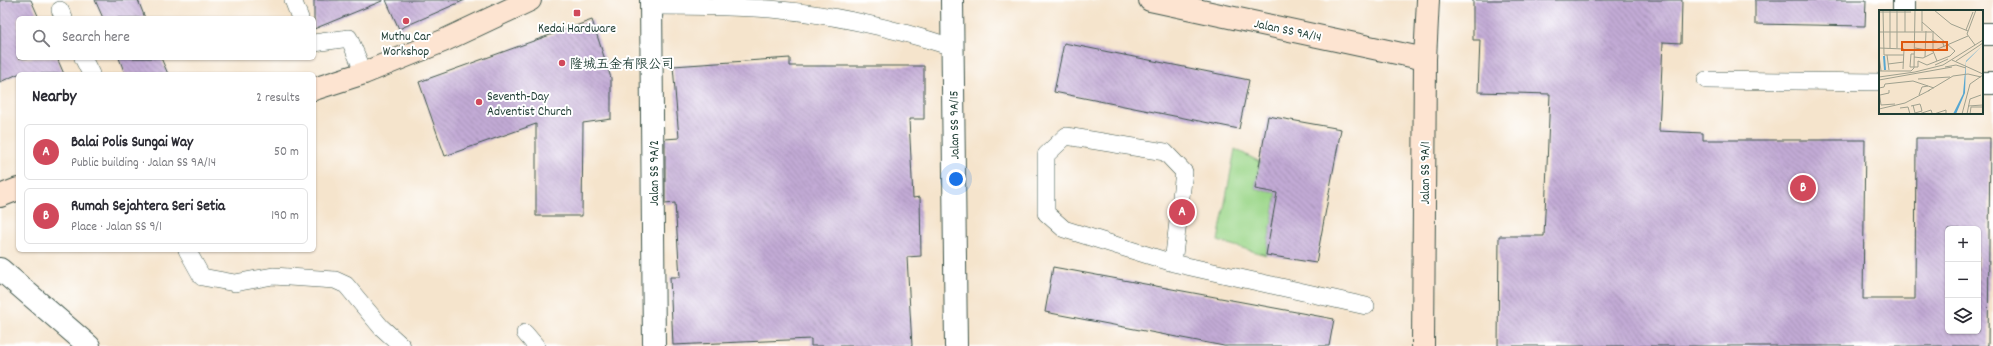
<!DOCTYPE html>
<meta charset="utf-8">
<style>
body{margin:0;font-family:Dekko,"LXGW WenKai TC",sans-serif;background:#f2f2f3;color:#2b2b33}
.controls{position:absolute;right:12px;bottom:12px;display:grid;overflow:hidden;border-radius:6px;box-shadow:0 1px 3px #0004}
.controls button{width:36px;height:36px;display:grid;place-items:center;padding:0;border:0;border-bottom:1px solid #e1e1e2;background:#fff;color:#2b2b33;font:20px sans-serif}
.you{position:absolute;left:956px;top:179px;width:14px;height:14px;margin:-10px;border:3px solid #fff;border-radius:50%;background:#1a73e8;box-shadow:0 0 0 6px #1a73e833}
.badge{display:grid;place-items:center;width:26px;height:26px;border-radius:50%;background:#d1495b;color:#fff;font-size:13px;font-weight:700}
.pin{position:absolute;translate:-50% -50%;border:2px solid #fff;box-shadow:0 1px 4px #0006}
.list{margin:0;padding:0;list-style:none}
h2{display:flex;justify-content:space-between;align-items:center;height:52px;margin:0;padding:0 16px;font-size:17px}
h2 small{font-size:13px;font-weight:400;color:#7c7c81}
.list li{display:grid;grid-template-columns:26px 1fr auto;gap:12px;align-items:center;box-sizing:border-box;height:56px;margin:0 8px 8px;padding:0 8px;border:1px solid #e1e1e2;border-radius:6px}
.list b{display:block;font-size:15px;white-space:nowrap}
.list p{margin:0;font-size:13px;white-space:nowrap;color:#7c7c81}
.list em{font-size:13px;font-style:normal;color:#7c7c81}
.icon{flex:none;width:22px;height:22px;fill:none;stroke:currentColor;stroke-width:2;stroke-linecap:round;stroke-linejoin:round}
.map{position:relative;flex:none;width:1993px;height:346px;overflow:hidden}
.search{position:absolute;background:#fff;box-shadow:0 1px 3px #0004;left:16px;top:16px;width:300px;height:44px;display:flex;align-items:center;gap:10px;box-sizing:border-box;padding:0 14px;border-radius:6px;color:#7c7c81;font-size:15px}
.panel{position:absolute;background:#fff;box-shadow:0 1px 3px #0004;left:16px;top:72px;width:300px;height:180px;border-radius:6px}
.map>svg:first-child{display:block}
.green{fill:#9cd78a;stroke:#5e8a5f}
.building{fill:url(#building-back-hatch);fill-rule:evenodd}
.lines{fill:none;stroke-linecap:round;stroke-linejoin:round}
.lane-casing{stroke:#3f564b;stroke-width:18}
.street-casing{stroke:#3f564b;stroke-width:24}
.secondary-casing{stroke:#3f564b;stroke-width:24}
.lane{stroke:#fff;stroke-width:17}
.street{stroke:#fff;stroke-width:22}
.secondary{stroke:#fde4d1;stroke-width:22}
.poi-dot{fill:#d1495b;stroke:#fff;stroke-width:1.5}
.labels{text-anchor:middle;stroke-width:4;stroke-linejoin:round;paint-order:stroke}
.poi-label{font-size:13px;fill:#1f3d34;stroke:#fff}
.street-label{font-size:13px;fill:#1f3d34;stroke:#fff}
.inset-river{fill:none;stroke:#57a7d1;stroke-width:2}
.inset-road{fill:none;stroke:#9fa18f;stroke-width:1}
.view{fill:#de580e;fill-opacity:0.15;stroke:#de580e;stroke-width:2}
.inset-edge{fill:none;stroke:#1f3d34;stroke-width:2}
</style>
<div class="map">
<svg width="1993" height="346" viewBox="0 0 1993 346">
<defs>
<pattern id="building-back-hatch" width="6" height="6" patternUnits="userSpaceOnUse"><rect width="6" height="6" fill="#c2aad5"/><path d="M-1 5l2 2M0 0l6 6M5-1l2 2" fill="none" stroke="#9d8cae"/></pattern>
</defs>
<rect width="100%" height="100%" fill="#fff"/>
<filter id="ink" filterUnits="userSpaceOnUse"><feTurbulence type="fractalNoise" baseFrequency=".025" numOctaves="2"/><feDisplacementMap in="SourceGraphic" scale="8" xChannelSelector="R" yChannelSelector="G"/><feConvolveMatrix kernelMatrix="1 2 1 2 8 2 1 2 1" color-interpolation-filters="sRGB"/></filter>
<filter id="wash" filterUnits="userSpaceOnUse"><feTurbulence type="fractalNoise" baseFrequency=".012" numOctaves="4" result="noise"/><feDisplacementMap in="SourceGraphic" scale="16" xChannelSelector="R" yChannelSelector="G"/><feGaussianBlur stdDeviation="0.9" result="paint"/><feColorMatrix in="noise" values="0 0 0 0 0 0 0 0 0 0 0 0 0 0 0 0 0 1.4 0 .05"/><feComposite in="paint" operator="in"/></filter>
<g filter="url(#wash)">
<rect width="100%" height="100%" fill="#f5e4cc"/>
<path class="green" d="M1235,149L1260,162L1255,189L1277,193L1266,255L1218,241Z"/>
<g id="blocks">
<path class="building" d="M0,0H31L39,18H18V58H57L64,74H18L0,82Z
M95,0H138L145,18H103Z
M314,0H382V1L314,29Z
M386,0H465L399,29Z
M1473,0H1682L1681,43L1663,42L1659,131L1703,133V140H1865L1863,299H1915L1916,138H1990L1988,346H1498L1499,236H1544L1550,94L1478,92L1480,40H1473ZM1948,229H1978V331H1948Z
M1755,0H1866L1865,26L1755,24Z
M592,20L611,78V119L583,123L582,216H536V124L445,156L419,82Z
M1064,43L1249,80L1239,129L1054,92Z
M119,58H161L168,74H125Z
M790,58V66H924V119H909L913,198L920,197L921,256L907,257L912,346H811V339L673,345L670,277H680L675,203L665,204V139L679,138L673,66Z
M1268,116L1341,129L1316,263L1266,255L1277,193L1255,189Z
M1053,267L1334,319L1329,346H1224L1045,312Z"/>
</g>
</g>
<g filter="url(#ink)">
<use href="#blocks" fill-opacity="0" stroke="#3f564b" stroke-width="1"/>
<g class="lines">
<g class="lane-casing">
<path id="lane" d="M293,0L300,18
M652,6C691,6 731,6 770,9C832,14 893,28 952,47
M60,10L64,18
M314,43L349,38L364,73
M83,58L91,74
M1706,80L1880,82
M187,250L202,277L235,283L273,276L335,280L346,285L381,327L402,346
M1173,263L1184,172L1165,152L1066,136L1046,155V213L1064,229L1173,263L1366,306
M525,333L536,346"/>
</g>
<g class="street-casing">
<path id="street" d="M651,0L654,346
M952,0L956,346
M1904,0V11
M1982,34H1993
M1982,83H1993
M0,269L89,346"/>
</g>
<g class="secondary-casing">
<path id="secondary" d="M1150,0L1425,59
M314,89L364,73L443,41L530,0
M0,196L18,189
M1423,346L1425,59L1428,0"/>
</g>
<use href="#lane" class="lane"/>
<use href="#street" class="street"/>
<use href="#secondary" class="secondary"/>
</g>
</g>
<g class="poi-dot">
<rect x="573" y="9" width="8" height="8" rx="2"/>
<circle cx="406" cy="21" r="4"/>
<circle cx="562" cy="63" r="4"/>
<circle cx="479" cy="102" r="4"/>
</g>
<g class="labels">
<g class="poi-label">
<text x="577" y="32">Kedai Hardware</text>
<text x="406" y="40">Muthu Car<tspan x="406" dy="15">Workshop</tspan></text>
<text x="570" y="68" text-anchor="start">隆城五金有限公司</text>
<text x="487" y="100" text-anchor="start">Seventh-Day<tspan x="487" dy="15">Adventist Church</tspan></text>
</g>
<g class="street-label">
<text transform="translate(1288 29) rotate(12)" y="5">Jalan SS 9A/14</text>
<text transform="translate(953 125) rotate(-91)" y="5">Jalan SS 9A/15</text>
<text transform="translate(653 173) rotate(-90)" y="5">Jalan SS 9A/2</text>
<text transform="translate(1424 173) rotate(-90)" y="5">Jalan SS 9A/1</text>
</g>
</g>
<g transform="translate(1879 10)">
<rect width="104" height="104" fill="#f5e4cc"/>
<path d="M104,35L87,52L86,83L77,104H74L84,84L87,51Z" fill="#57a7d1"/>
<path class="inset-river" d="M5,46L6,60"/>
<path class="inset-road" d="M4,0L5,45H25M11,0V38M55,0L72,14L89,21M26,1V22M0,2H32M87,20L94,2M43,21V0M54,21V41L58,51M0,22H53M53,30L64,33L65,37M96,35L88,24L97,0M0,38L25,39M18,38V0M36,38L54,41L89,26M35,44H32L31,57H39V51L48,55L71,46L76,41L43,12M0,45L2,61M8,45L10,60M35,47L44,48L54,43M46,47L47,21M73,50L104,64M77,51L104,33M9,54L25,52M56,55L69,49M66,57L77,55L87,58M24,59L25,39M0,61H32M32,61L35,58L36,0M0,67L36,62L64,55L104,30M39,69L71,67M0,70L73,57M0,78L5,77L6,74L34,71L55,78M0,81L2,95L16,94M49,81L74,66L89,64L102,67M1,85L10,83V80M40,85L43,77L49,76M26,93L51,80M34,95L36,103L43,101L42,97M32,96L41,94L42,97M89,96L104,95M21,98L29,97L31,104M0,99L26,93M40,104L52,100L53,103M55,104L67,100V104M83,104L91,74L104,65M88,104L91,89L102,85M91,104L92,97H104"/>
<path class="view" d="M23,32H68V40H23Z"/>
<rect width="104" height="104" class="inset-edge"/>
</g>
</svg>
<div class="controls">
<button>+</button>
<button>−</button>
<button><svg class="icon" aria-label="layers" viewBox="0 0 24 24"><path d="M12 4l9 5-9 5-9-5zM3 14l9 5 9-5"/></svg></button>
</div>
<div class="you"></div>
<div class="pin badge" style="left:1182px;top:212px">A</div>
<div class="pin badge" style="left:1803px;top:188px">B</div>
<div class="search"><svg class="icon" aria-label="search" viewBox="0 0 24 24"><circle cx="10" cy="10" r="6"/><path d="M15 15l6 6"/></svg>Search here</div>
<section class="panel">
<h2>Nearby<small>2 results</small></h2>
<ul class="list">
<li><span class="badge">A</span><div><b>Balai Polis Sungai Way</b><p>Public building · Jalan SS 9A/14</p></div><em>50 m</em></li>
<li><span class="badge">B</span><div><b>Rumah Sejahtera Seri Setia</b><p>Place · Jalan SS 9/1</p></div><em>190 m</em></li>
</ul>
</section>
</div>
